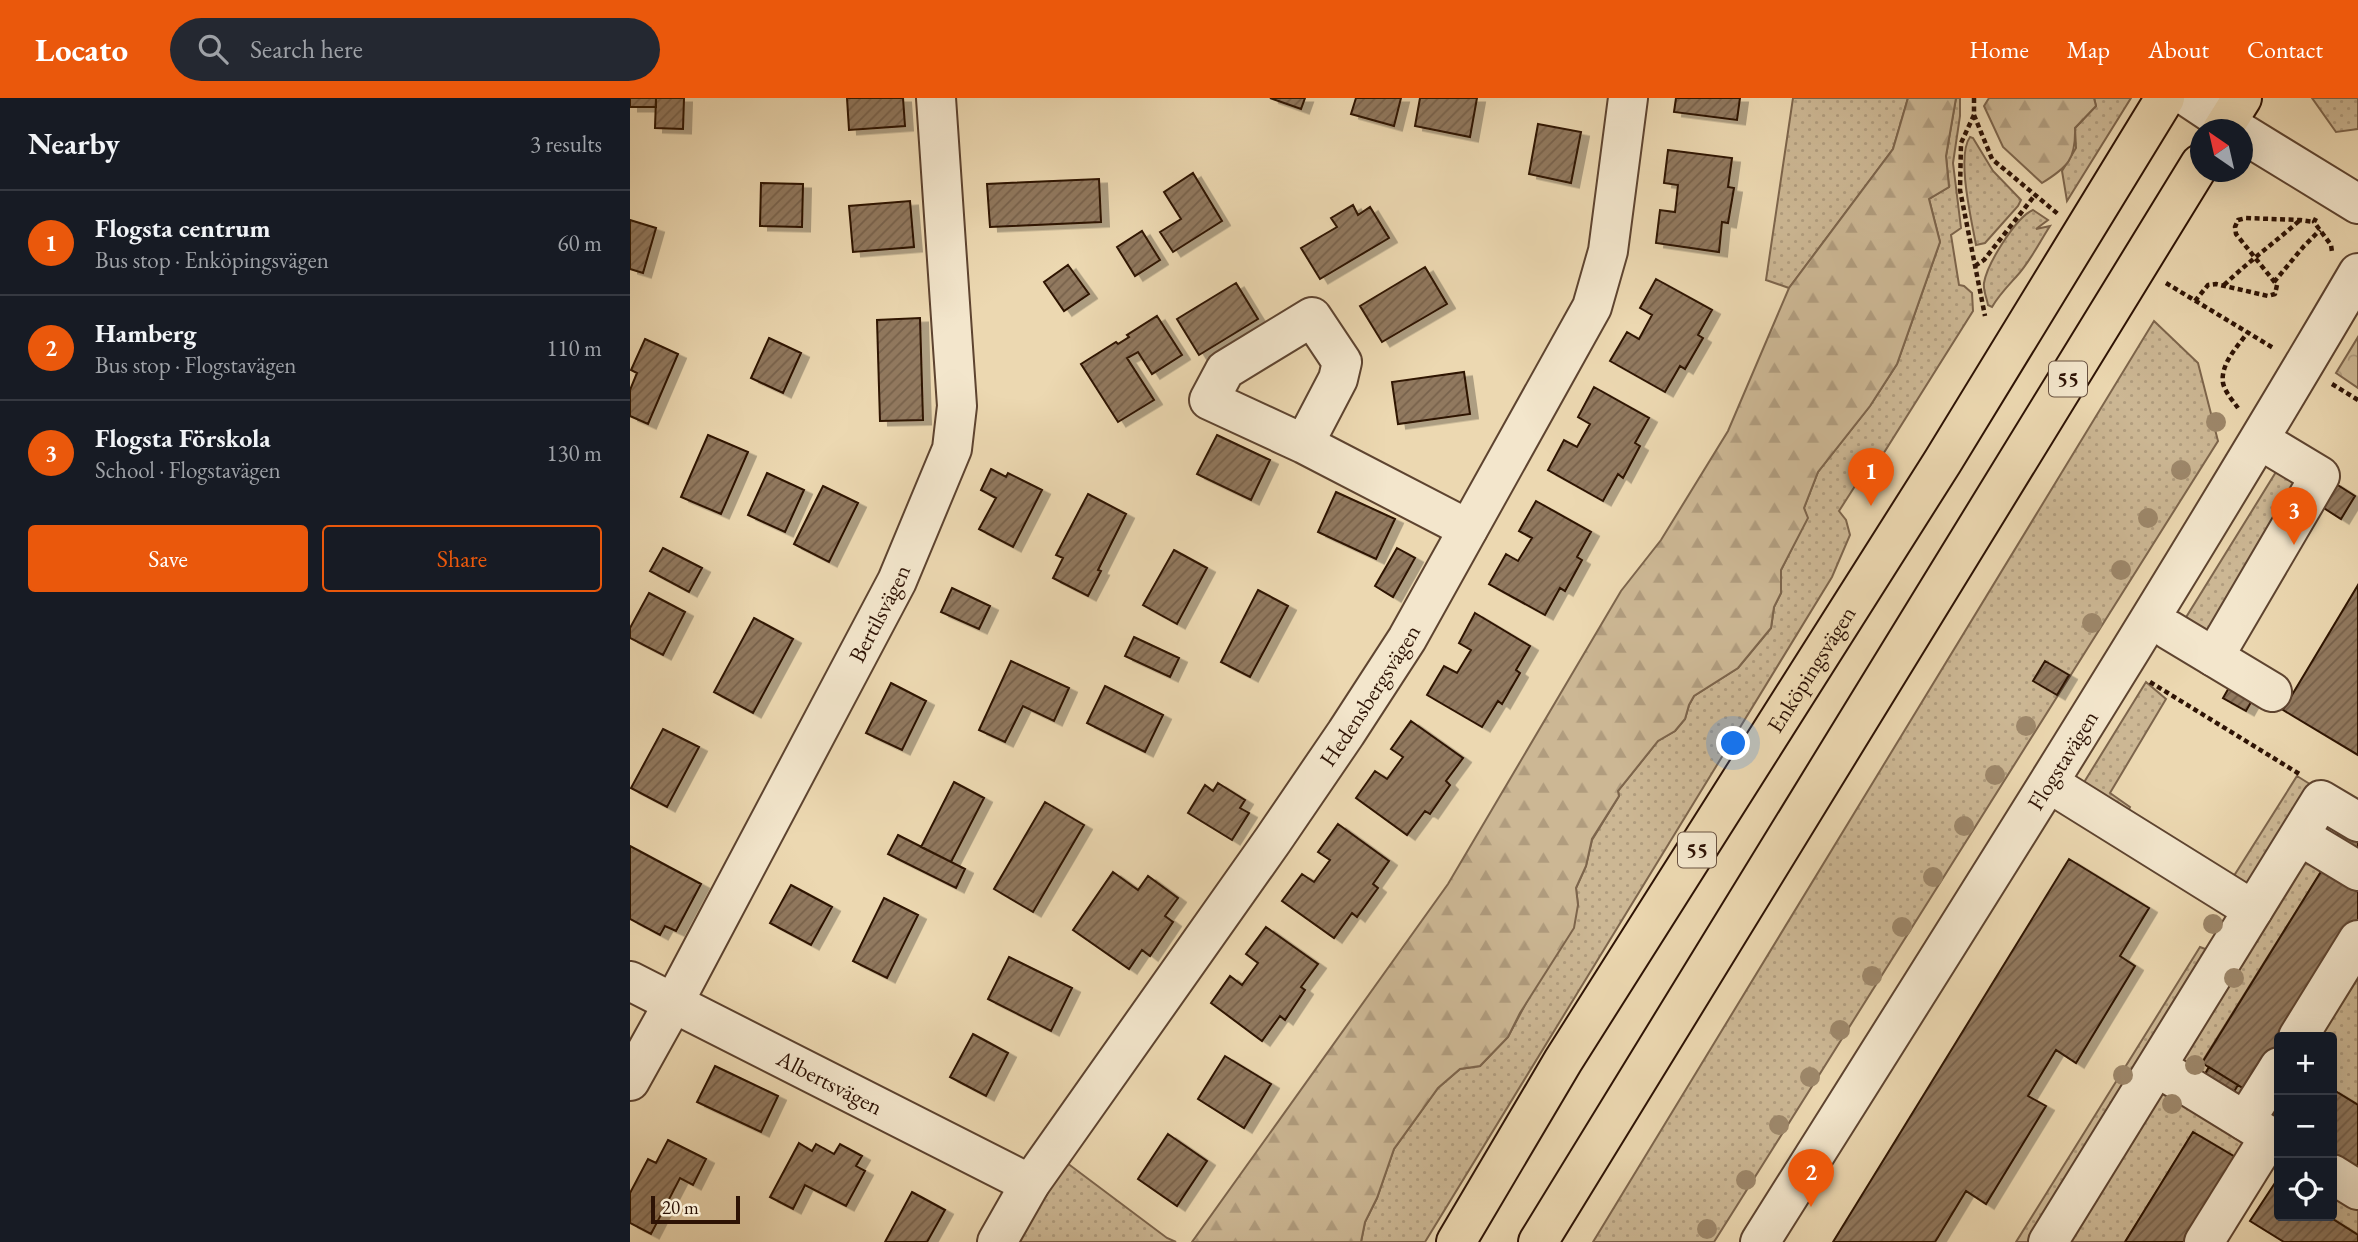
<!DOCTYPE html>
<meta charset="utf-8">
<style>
body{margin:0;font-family:"EB Garamond",serif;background:#242831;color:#f1f3f6}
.controls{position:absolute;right:21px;bottom:21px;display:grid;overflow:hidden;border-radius:7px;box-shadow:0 7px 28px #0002}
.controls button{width:63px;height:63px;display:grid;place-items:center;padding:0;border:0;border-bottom:2px solid #363941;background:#171b24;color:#f1f3f6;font:35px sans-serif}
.compass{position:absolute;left:1560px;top:21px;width:63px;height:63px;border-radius:50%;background:#171b24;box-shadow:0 7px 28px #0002;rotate:326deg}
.scale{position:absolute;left:21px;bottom:18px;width:89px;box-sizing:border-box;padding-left:7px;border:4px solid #2e1305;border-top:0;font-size:19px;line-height:24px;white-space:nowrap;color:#2e1305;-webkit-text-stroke:5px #f3e6cc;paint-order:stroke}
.you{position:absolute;left:1104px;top:646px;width:24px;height:24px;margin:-18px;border:5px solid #fff;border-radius:50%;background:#1a73e8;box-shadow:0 0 0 10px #1a73e833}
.badge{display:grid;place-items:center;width:46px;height:46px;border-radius:50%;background:#ea580c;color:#fff;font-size:23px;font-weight:700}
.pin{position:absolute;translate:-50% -58px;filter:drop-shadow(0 2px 4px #0008)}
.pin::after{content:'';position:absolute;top:37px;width:24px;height:21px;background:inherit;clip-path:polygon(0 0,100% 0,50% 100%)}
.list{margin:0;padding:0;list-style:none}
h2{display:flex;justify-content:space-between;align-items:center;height:91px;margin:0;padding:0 28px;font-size:30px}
h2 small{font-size:23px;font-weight:400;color:#9ea1a6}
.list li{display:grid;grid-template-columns:46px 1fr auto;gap:21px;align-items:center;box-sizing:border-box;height:105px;padding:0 28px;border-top:2px solid #363941}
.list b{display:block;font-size:26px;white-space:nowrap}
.list p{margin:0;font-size:23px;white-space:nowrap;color:#9ea1a6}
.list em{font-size:23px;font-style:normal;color:#9ea1a6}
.actions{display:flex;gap:14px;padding:21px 28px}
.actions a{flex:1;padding:16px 0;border:2px solid #ea580c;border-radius:7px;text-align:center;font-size:24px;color:#ea580c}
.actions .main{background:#ea580c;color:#fff}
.icon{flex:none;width:38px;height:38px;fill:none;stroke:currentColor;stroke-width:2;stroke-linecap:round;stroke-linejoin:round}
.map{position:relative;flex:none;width:1728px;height:1144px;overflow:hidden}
header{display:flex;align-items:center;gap:42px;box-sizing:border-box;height:98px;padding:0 35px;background:#ea580c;color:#fff}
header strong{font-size:33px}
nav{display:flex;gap:38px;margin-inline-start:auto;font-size:24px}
.search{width:490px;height:63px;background:#242831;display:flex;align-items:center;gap:18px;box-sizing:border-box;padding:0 24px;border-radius:38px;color:#9ea1a6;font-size:26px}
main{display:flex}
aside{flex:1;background:#171b24}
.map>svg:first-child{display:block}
.grass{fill:url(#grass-dots);stroke:#7d654c;stroke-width:2}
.forest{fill:url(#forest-firs);stroke:#7d654c;stroke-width:2}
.park{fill:url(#park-crowns);stroke:#7d654c;stroke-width:2}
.building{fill:url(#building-hatch);stroke:#2e1305;stroke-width:2;filter:url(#shadow)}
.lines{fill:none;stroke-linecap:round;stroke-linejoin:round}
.minor-casing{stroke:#5e4430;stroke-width:42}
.major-casing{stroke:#2e1305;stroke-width:42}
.path{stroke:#2e1305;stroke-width:4.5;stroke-dasharray:5 3.5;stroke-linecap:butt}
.minor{stroke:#f3e6cc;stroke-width:38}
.major{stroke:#ecd8b1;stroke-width:38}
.tree{fill:#9d876a}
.labels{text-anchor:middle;stroke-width:5;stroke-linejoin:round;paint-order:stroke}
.shield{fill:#f3e6cc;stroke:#695241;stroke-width:2}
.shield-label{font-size:21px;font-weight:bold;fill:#2e1305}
.street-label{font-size:23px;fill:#2e1305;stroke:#f3e6cc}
</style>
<header>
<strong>Locato</strong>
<div class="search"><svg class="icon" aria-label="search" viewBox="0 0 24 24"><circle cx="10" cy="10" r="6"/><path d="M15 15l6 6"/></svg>Search here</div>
<nav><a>Home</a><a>Map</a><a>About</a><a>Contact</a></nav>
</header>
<main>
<aside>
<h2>Nearby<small>3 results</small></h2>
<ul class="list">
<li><span class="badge">1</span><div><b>Flogsta centrum</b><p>Bus stop · Enköpingsvägen</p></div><em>60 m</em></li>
<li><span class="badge">2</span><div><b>Hamberg</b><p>Bus stop · Flogstavägen</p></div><em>110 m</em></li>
<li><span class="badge">3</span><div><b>Flogsta Förskola</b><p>School · Flogstavägen</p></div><em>130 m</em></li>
</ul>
<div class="actions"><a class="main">Save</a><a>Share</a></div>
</aside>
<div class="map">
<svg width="1728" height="1144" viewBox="0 0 1728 1144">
<defs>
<pattern id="grass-dots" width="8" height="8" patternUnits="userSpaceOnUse" patternTransform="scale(1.75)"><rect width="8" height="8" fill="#ccb794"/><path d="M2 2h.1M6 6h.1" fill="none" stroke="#b09c7e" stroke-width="1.8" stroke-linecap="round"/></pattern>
<pattern id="forest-firs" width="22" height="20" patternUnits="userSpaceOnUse" patternTransform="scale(1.75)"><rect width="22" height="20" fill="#ccb794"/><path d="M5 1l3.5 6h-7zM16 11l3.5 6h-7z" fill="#b09c7e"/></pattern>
<pattern id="park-crowns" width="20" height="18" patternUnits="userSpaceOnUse" patternTransform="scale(1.75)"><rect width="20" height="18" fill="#ccb794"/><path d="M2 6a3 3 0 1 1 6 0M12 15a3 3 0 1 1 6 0" fill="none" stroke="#b09c7e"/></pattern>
<pattern id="building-hatch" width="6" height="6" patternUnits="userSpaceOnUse" patternTransform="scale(1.75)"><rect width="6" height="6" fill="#91795e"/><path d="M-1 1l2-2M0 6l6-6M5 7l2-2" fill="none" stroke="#77624c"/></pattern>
<filter id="shadow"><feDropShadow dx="8" dy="4.5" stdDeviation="0" flood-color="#0004"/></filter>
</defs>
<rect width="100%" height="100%" fill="#ecd8b1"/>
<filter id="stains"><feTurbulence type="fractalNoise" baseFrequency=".00286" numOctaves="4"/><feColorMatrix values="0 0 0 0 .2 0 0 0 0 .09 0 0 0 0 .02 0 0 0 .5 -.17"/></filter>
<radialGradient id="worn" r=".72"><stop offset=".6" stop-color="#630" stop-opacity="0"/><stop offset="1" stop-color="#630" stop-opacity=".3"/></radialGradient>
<path class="grass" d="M1163,0H1278L1263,51L1159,190L1136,182Z
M1326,0H1330V18L1323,65L1331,130L1321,137L1329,187L1334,188L1342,195L1343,213L1238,380L1233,385L1225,388L1209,413L1216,422L1220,437L1202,479L795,1144H731L735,1124L747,1100L764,1051L808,990L830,971L850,968L878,939L948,807L946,790L956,768L962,742L989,698L988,693L1028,643L1045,633L1055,621L1059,607L1064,598L1108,570L1141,530L1144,509L1151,495V472L1177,420L1174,410L1188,374L1240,308L1267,266L1310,144L1299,101L1319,89L1316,58Z
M1464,0H1501L1437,103L1432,73L1446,50L1445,30L1466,8Z
M1682,0H1728V31L1706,34Z
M1340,39L1343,40L1363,73L1391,102L1388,108L1355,145L1346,147C1342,124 1326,58 1340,39Z
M1403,112L1418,122L1406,131L1420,128C1409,145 1400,164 1386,179C1377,189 1369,197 1362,209L1358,207C1357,201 1353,192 1354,185C1357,166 1386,119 1403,112Z
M1524,223L1568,265L1588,343L1084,1144H963Z
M1646,374L1662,384L1666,389L1583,529L1576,533L1555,521Z
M1516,584L1536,601L1480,695L1500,709L1497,715L1453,686Z
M1667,678L1683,688L1619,791L1602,781Z
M1675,761L1692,772L1572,964L1579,969L1570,985L1545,966Z
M1570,849L1583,854L1404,1144H1386Z
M1728,861V1007L1702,991V939H1683Z
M1534,984L1629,1037L1612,1063L1563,1034L1495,1144H1433Z
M437,1065L537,1140L546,1144H387L417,1094Z
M1702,1087L1728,1104V1137L1698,1118H1702Z"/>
<path class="forest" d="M1278,0H1326L1316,58L1319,89L1299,101L1310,144L1267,266L1240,308L1188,374L1174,410L1178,420L1151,472V495L1144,509L1141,530L1108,570L1064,598L1059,607L1055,621L1045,633L1028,643L988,693L989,698L962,741L956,768L946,790L948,807L944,830L890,915L878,939L850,968L830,971L808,990L764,1051L747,1100L735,1124L731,1144H562L818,786L991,493L1031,442L1098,333L1159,190L1263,51Z
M1359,0H1464L1466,8L1445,30C1446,61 1438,69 1412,85L1373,49L1354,8Z"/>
<path class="park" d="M1728,239V290L1706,275Z"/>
<path class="building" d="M0,0H26V9H0Z
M26,0H54L53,31L25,30Z
M217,0H273L275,28L219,32Z
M640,0H675L671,11Z
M726,0H771L764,28L721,16Z
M790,0H847L840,39L785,28Z
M1046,0H1110L1107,22L1044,14Z
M908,26L951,34L941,85L899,76Z
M1038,52L1102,60L1098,89L1104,90L1098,125L1092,124L1089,154L1026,145L1030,112L1045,114L1048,87L1034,85Z
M563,75L592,123L543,154L530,134L551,121L534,94Z
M469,81L471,124L360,129L357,86Z
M131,85L173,86L172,129L130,128Z
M280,103L284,149L223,154L219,108Z
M723,107L728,117L740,109L759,140L690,181L671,150L707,129L701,120Z
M0,122L26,130L13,175L0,171Z
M512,133L530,162L505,178L487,149Z
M438,167L459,196L434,213L414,184Z
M795,169L817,206L752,244L730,208Z
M1026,181L1082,212L1068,237L1073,240L1055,271L1050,268L1035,294L980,263L997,234L1009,241L1022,217L1010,210Z
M606,185L628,221L569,257L547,221Z
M527,218L552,257L522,276L508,254L497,260L524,302L488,324L451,266L486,244L488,246L499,239L497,237Z
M290,220L293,322L250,323L247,222Z
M139,240L171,255L153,295L121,280Z
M15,241L48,256L18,326L0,318V292L7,275L1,272Z
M834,274L840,316L768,326L762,284Z
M964,289L1019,320L1005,345L1010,348L993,380L988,376L973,403L918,372L934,342L947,349L960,326L948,319Z
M78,337L118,354L91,416L51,399Z
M587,337L640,362L621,402L567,376Z
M361,371L376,379L378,375L412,392L383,449L349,431L366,400L351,392Z
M137,375L174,392L155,434L118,417Z
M1703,384L1725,398L1711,421L1689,407Z
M193,388L228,405L199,464L164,446Z
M706,394L765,421L746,461L688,434Z
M458,396L496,416L468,472L471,473L458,498L423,480L433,460L426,457Z
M906,403L961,434L947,459L952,462L935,493L930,490L915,517L859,486L876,456L888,463L902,440L889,433Z
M33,450L72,470L59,494L20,473Z
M767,450L785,460L763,499L745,488Z
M544,452L577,470L547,526L513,507Z
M1728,487V657L1653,612Z
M322,490L360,508L349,531L311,514Z
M628,492L658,508L620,579L591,564Z
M19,495L55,514L33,557L0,540V530Z
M845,515L900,548L886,572L890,575L872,606L868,603L852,629L797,597L814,568L827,575L841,552L829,545Z
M124,520L163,541L123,615L84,594Z
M504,539L549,560L540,579L495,558Z
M381,563L439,590L424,623L393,608L375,644L349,632Z
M1415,563L1439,577L1427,597L1403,583Z
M1605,579L1628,592L1616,613L1593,600Z
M261,585L296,603L272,652L236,635Z
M475,588L533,617L515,654L457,625Z
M781,623L833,660L816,683L820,687L800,716L795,713L777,737L726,700L745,673L757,681L773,659L761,651Z
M33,631L69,649L37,709L1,690Z
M324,684L354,700L321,764L291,749Z
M588,685L615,702L610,710L619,715L602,742L558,715L575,687L583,693Z
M415,704L454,727L403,814L364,791Z
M708,726L759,763L743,786L748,790L727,819L722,815L704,840L652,803L672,776L684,784L700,762L688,754Z
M1713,727L1728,737V759L1702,745Z
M268,737L335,771L326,790L258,756Z
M0,748L71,786L46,833L35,828L30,837L0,821Z
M1439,761L1519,810L1490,858L1505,868L1446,965L1426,952L1398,998L1416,1008L1356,1106L1336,1093L1305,1144H1203Z
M1692,772L1728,794V822L1655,939H1649V948L1621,995L1572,965Z
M483,774L508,792L518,778L548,800L535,818L543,824L520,858L512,852L499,871L443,832Z
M161,787L202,809L181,847L140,825Z
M254,800L288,817L257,880L223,863Z
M636,829L688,866L671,889L675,892L655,922L650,918L632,943L581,905L600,878L612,887L628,865L616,856Z
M379,859L442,890L421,933L358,901Z
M343,936L378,955L356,998L320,979Z
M595,958L641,986L614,1030L568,1001Z
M85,968L148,998L131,1034L67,1004Z
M1579,969L1608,987L1599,1002L1570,985Z
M1702,991L1728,1007V1075L1702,1059Z
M1563,1034L1612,1063L1563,1144H1495Z
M538,1036L577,1063L547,1108L508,1081Z
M38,1042L76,1061L63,1087L50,1080L21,1136L0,1125V1095L18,1061L26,1065Z
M169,1045L182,1053L186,1046L204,1056L210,1046L232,1058L226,1068L235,1073L216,1108L175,1087L163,1111L140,1099Z
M1645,1085L1649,1088V1118H1698L1728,1137V1144H1654L1620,1123Z
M282,1094L315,1112L297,1144H255Z"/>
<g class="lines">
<g class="minor-casing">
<g id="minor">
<path d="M1559,0L1607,32"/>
<path d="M1612,35L1728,106"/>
<path d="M674,346L708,281L712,264L682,219L595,272L579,302L674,346L838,431"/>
<path d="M1539,532L1642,594"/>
<path d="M1584,559L1690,378L1630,342"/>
<path d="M1419,685L1623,812"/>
<path d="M1670,738L1728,773"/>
<path id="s1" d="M0,883L400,1086"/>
<path d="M1668,939L1728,842"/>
<path d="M1527,969L1649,1044"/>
<path id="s2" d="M0,983L44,904L267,483L322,351L327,308L306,0"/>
<path d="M1615,1023L1649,969"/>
<path d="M1702,1076L1728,1092"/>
<path id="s3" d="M367,1144L400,1086L643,742L716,635L777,541L962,209L978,153L998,0"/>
<path id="s4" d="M1130,1144C1332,823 1536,502 1728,175"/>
<path d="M1418,1144L1691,702L1728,724"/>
<path d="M1574,1144L1640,1038"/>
</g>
</g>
<g class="major-casing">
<g id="major">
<path d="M1592,32L1612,0"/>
<path id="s5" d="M826,1144L933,963L1313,363L1535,0"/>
<path d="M908,1144L1570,66"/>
</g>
</g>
<path class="path" d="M1344,0V17L1362,61L1428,116
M1344,17L1331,45L1330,92L1355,218
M1686,120L1684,124L1701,147L1702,154
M1345,168L1354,162L1405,97
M1644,184L1674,148L1690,132
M1536,185L1645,251
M1594,187C1618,164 1644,145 1669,123
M1565,203L1578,187L1586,186L1638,198L1645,196L1647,187L1606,136L1605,129L1608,122L1616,120L1670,122L1684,124
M1702,286L1728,302
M1608,310C1603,303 1595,294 1593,285C1590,266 1608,248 1618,234
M1520,584L1671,677"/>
<use href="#minor" class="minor"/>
<use href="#major" class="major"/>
</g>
<g class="tree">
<circle cx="1586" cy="324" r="10"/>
<circle cx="1551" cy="372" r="10"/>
<circle cx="1518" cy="420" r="10"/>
<circle cx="1491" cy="472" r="10"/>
<circle cx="1462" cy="525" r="10"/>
<circle cx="1396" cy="628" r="10"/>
<circle cx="1365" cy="677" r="10"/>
<circle cx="1334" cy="728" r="10"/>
<circle cx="1303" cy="779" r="10"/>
<circle cx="1583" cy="826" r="10"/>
<circle cx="1272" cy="829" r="10"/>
<circle cx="1242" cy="878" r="10"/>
<circle cx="1604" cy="880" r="10"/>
<circle cx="1210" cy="932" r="10"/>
<circle cx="1565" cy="967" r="10"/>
<circle cx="1493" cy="977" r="10"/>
<circle cx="1180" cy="979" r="10"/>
<circle cx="1542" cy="1006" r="10"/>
<circle cx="1149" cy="1027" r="10"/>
<circle cx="1116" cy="1082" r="10"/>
<circle cx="1077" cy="1131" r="10"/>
</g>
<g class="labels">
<g class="shield">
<rect x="1419" y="263.5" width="38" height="35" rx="5"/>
<rect x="1048" y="734.5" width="38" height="35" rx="5"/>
</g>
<g class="shield-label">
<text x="1438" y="288">55</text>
<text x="1067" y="759">55</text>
</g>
<g class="street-label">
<text dy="8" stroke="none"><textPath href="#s2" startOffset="530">Bertilsvägen</textPath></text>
<text dy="8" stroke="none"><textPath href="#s5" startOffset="674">Enköpingsvägen</textPath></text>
<text dy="8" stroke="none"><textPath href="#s3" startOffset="662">Hedensbergsvägen</textPath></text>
<text dy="8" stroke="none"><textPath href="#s4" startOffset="569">Flogstavägen</textPath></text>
<text dy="8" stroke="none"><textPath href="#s1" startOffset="224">Albertsvägen</textPath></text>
</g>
</g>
<rect width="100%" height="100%" filter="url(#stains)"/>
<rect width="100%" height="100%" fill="url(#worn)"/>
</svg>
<div class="controls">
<button>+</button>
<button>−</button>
<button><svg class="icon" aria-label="locate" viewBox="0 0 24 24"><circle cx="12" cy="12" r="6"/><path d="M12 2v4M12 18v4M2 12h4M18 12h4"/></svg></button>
</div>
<svg class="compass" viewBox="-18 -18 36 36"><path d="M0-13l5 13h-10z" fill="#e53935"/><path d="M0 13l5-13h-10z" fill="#9ea1a6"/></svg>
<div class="scale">20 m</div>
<div class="you"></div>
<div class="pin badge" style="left:1241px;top:408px">1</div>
<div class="pin badge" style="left:1181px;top:1109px">2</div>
<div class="pin badge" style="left:1664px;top:447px">3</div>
</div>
</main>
